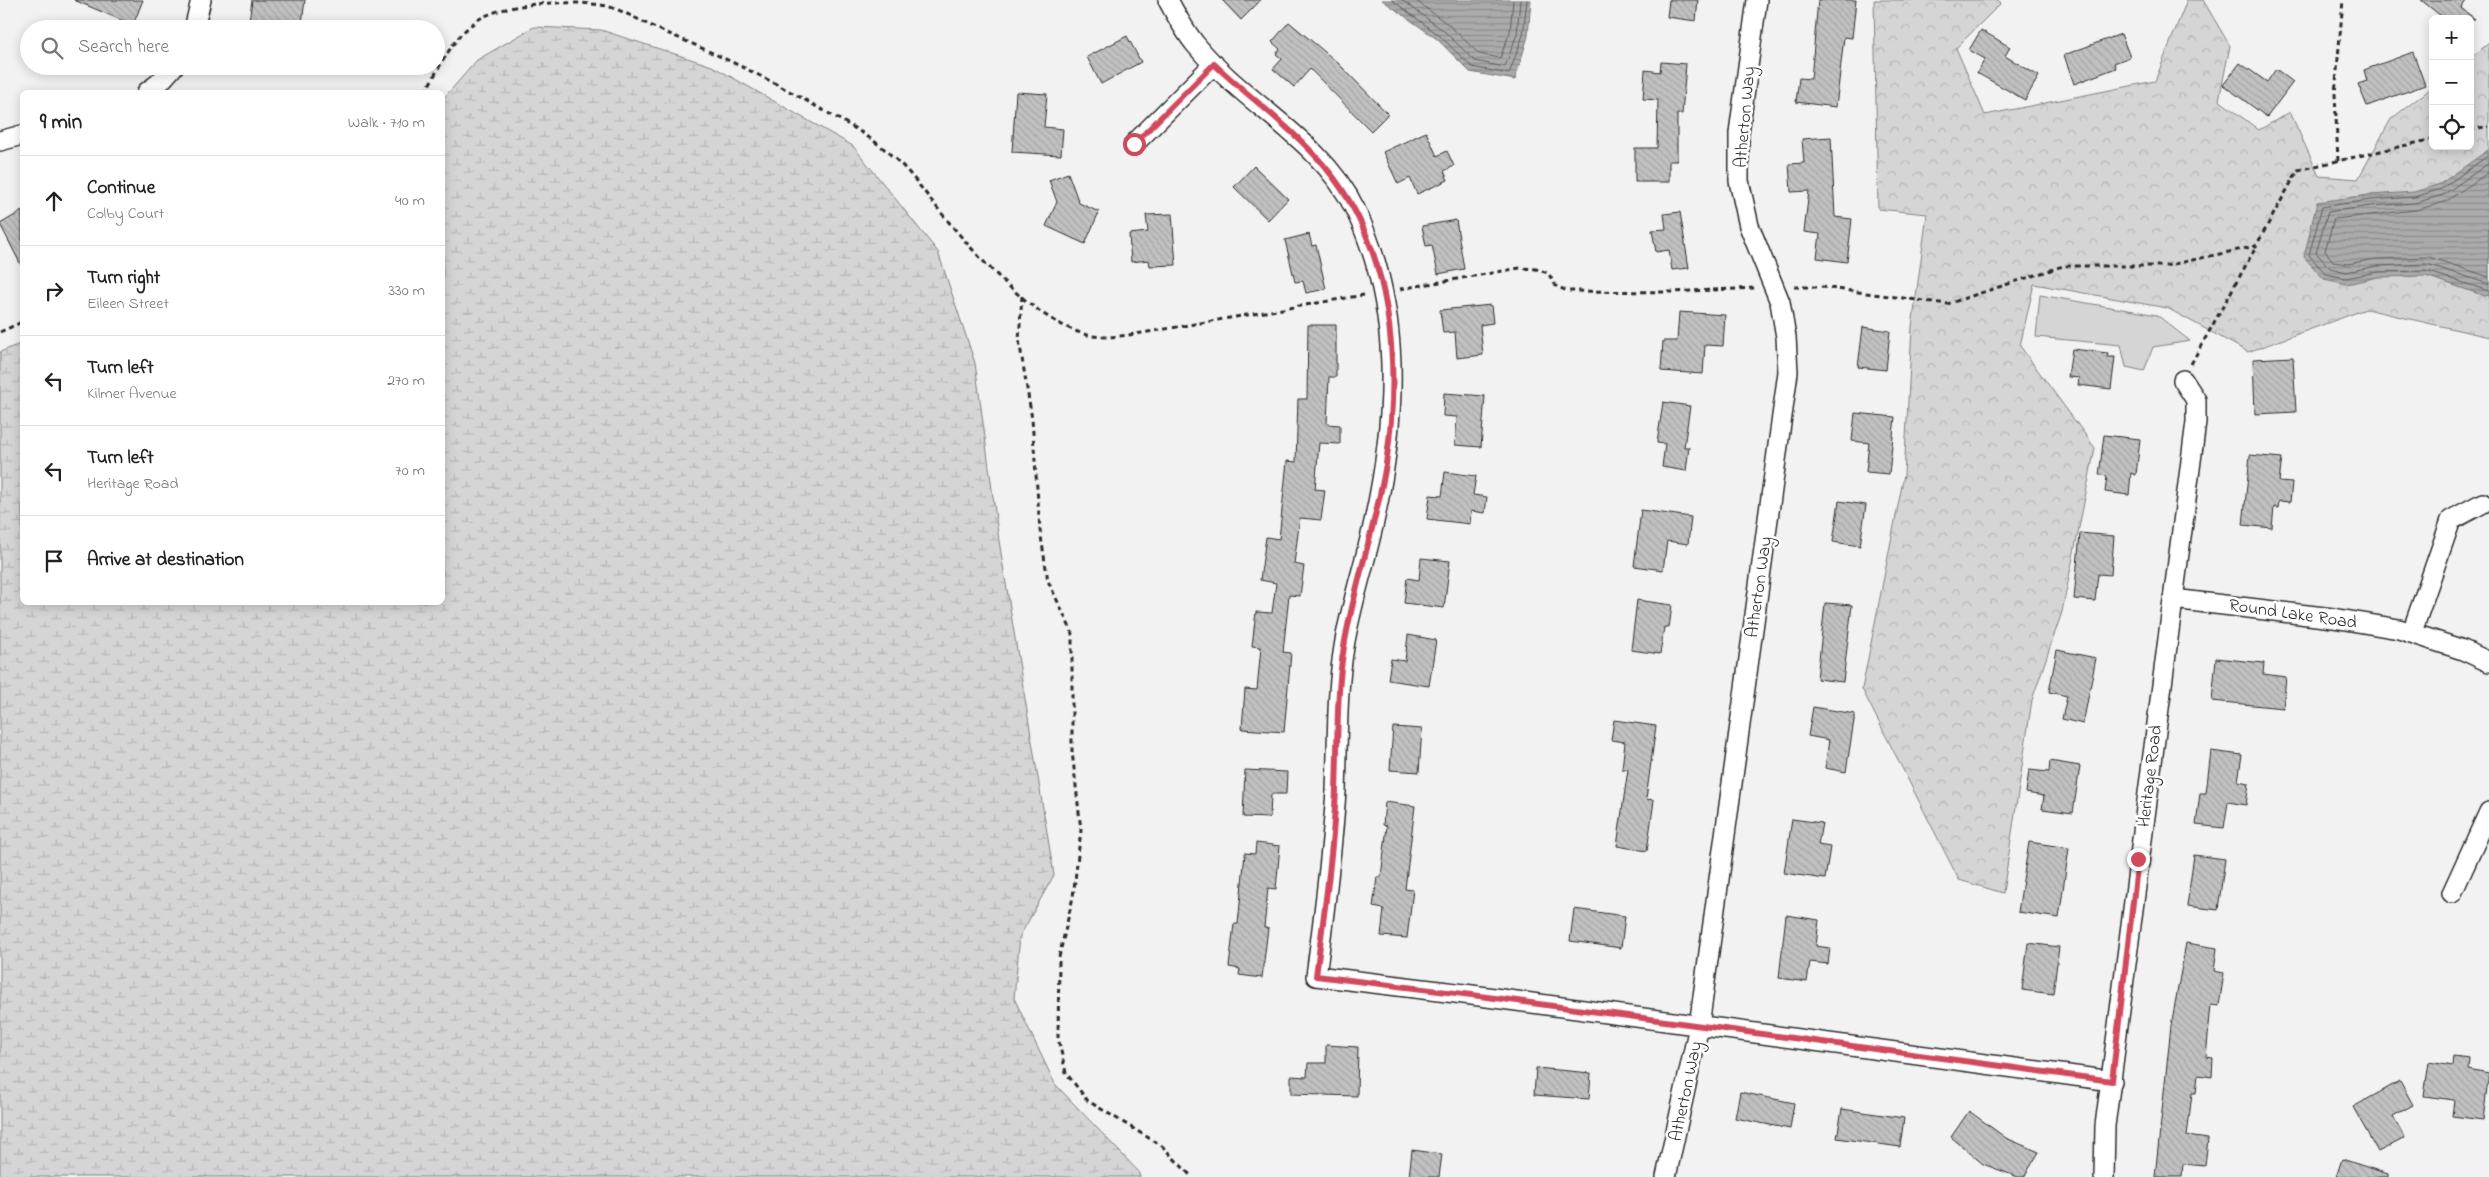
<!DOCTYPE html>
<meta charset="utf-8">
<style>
body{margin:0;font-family:"Indie Flower",sans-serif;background:#f2f2f2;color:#222}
.controls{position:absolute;right:15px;top:15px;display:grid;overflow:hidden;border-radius:8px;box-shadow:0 2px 12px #0003}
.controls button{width:45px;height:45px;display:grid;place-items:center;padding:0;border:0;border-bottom:1px solid #e0e0e0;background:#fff;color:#222;font:25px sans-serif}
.stop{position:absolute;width:15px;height:15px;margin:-11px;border:4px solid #d1495b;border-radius:50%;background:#fff}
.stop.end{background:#d1495b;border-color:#fff;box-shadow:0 1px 5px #0008}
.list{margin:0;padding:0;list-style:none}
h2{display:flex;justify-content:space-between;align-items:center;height:65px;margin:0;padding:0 20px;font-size:21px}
h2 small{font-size:16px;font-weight:400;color:#767676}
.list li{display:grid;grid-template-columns:32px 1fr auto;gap:15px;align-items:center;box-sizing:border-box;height:90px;padding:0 20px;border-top:1px solid #e0e0e0}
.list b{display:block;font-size:19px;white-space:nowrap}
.list p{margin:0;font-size:16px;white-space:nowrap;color:#767676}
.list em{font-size:16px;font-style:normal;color:#767676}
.icon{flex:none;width:28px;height:28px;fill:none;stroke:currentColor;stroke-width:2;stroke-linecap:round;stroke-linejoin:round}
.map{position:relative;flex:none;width:2489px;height:1177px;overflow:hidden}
.search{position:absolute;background:#fff;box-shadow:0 2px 12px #0003;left:20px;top:20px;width:425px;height:55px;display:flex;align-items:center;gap:12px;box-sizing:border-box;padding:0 18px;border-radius:28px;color:#767676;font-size:19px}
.panel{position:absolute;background:#fff;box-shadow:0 2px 12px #0003;left:20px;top:90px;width:425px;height:515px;border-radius:8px}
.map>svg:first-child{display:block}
.forest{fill:url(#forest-crowns);stroke:#808080}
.wetland{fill:url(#wetland-marsh);stroke:#808080}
.park{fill:#d5d5d5;stroke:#808080}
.water{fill:url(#water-rules);stroke:#787878}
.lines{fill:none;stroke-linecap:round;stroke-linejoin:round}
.shore{stroke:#5e5e5e;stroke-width:1}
.building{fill:url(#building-back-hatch);stroke:#2b2b2b}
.minor-casing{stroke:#2b2b2b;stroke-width:22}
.path{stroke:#2b2b2b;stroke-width:3;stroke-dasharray:5 4;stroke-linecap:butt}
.minor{stroke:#fff;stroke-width:19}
.route{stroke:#d1495b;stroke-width:6}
.labels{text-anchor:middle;stroke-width:5;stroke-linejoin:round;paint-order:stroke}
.street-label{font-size:18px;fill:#2b2b2b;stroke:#fff}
</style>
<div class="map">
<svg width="2489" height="1177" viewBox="0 0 2489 1177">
<defs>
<pattern id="forest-crowns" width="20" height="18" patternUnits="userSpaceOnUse" patternTransform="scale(1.25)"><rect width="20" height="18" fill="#d5d5d5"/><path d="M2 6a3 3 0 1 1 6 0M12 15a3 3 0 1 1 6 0" fill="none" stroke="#b7b7b7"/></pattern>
<pattern id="wetland-marsh" width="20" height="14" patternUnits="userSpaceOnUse" patternTransform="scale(1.25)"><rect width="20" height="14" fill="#d5d5d5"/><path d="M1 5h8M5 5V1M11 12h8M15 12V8" fill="none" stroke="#b7b7b7"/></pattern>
<pattern id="water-rules" width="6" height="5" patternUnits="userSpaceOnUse" patternTransform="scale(1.25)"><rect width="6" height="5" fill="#ababab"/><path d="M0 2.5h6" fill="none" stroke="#8b8b8b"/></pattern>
<pattern id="building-back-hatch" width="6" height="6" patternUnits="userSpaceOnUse" patternTransform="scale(1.25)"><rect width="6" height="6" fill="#c1c1c1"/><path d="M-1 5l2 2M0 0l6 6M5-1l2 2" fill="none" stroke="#a6a6a6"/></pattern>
</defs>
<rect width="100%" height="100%" fill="#f2f2f2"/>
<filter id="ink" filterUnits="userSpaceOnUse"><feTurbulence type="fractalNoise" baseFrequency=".02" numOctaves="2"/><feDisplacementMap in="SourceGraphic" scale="10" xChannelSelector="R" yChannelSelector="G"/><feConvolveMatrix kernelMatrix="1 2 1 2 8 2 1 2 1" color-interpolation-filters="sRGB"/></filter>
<g filter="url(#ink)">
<path class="forest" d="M1874,0H1998L2001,3L1956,48L1985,115L2155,81L2187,0H2203L2230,46L2219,100L2259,130L2290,112L2319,176L2358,179L2391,119L2433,87V146H2470V58L2489,43V337L2366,309L2248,352L2167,308L2034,284L2020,346L2095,448L2062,612L2032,700L2003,893L1959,880L1862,689L1904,475L1912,327L1927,214L1878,209Z"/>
<path class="wetland" d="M534,27L601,30L712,66L853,146L938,252L975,363L999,541L1054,875L1020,936L1014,998L1055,1084L1138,1171L1140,1177H0V352L22,343V602H442L443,99L477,60Z"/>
<path class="park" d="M2040,295L2157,315L2190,341L2153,347L2144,371L2126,367L2121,345L2036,337Z"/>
<path class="water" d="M1382,0H1531L1528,36L1515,80L1470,72L1437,39Z
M2488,150L2489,295L2485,296L2426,276L2378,277L2347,284L2324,279L2304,257L2317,202L2369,195L2414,192L2440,184Z"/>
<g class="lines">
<path class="shore" d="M1392,0L1440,36L1472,67L1509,74L1523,35L1527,0
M1402,0L1444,31L1475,61L1505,67L1517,34L1520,0
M1415,0L1449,25L1479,54L1500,58L1510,32L1513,0
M2489,155L2441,189L2415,197L2370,200L2322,207L2309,255L2326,274L2346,278L2377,272L2426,271L2489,291
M2489,163L2443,195L2415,203L2370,206L2328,212L2316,253L2330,268L2346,272L2377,266L2427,264L2489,284
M2489,172L2445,202L2416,210L2334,219L2325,251L2334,262L2347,264L2376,259L2429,257L2489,277"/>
</g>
<path class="building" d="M74,0H143L133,25Z
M252,0H305L302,23L276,20L275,29L248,28Z
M1222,0H1261L1241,20Z
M1669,0H1698L1696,21L1667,17Z
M1818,0H1856L1852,38L1844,37L1836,107L1796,102L1799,78L1811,79Z
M2421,0H2467L2461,8L2475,19H2445Z
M1289,22L1338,63L1388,114L1371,131L1310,69L1294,87L1273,69L1282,59L1276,54L1280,49L1272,42Z
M1981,30L2010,47L2005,56L2039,76L2025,100L1977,73L1985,59L1969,50Z
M2121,34L2130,57L2114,63L2116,68L2074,84L2064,55Z
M1127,36L1141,62L1101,84L1087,57Z
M2413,52L2425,85L2367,106L2358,84L2367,81L2364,70Z
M1661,62L1686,64L1682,114H1677V161H1669V182H1635V148H1657L1658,100L1643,99L1645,70L1660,72Z
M2240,63L2267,82L2276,69L2293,82L2267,117L2223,85Z
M1016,92L1047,94L1044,127L1063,129L1061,155L1012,152Z
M1426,132L1437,156L1447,151L1454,166L1444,171L1448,180L1417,194L1410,178L1398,184L1383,152Z
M1831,137L1835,217L1852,219L1847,262L1817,258L1820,234L1804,232L1809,191L1791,192L1789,164L1804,163L1802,139Z
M1254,166L1288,199L1268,220L1234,187Z
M1068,173L1079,203L1099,212L1085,244L1046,226L1057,202L1049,180Z
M22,211V267L0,224Z
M1680,212L1689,268L1672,270L1669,250L1656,252L1652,230L1666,229L1664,214Z
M1172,214L1176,265L1150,266L1149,260L1131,262L1129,234L1148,232L1146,215Z
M1456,220L1464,269L1438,274L1432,245L1426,246L1422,226Z
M1309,234L1312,246L1316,245L1326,289L1306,293L1303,281L1295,282L1285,240Z
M1491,305L1493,323L1480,325L1483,355L1457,358L1455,332L1443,333L1440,310Z
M1679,312L1725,315L1723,346L1705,345L1703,374L1661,371L1663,341H1677Z
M1308,325H1336V377H1329L1327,424L1340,425V444L1319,443L1315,489L1325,490L1321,520L1300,518L1294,564L1304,566L1300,596L1289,595L1283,652L1291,653L1284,732L1242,729L1245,689L1257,690L1261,647L1252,646L1256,612L1272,613L1276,583L1260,580L1266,537L1279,539L1287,461L1296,462L1298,399H1307Z
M1863,327L1890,331L1886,370L1858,367Z
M2072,349L2108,353L2107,357H2115L2111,389L2078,385L2079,378L2068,377Z
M2293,357L2296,412L2255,414L2253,359Z
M1444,393L1485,396L1481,447L1455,445L1457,417L1443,416Z
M1663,402L1690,406L1684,447H1689L1686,471L1662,467L1665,444L1657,443Z
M1855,413L1895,417L1889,474L1866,472L1869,443L1852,441Z
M2104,435L2140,439L2136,475L2131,473L2129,495L2105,492L2107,476L2099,475Z
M2250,455L2282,458L2279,482L2292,483L2290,502L2279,501L2278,508L2274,507L2272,528L2243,525Z
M1445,472L1476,476L1473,495L1487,497L1485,513L1471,511L1470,524L1427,519L1430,495L1442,496Z
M1839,501L1866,505L1860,546L1833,542Z
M1641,510L1691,517L1688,544L1667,541L1663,570L1634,566Z
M2080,533L2114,536L2111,575L2098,574L2095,601L2074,599Z
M1421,558L1450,561L1444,608L1404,603L1407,578L1419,580Z
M1637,600L1672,605L1669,628L1664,627L1660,654L1631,650Z
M1825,603L1852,605L1843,682L1817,679Z
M1408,635L1436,640L1429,686L1388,680L1391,659L1405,661Z
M2057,650L2096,658L2083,724L2062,719L2067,696L2049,692Z
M2216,658L2264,663L2263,674L2286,677L2283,708L2212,701Z
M1813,707L1855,714L1846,772L1825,768L1829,740L1808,736Z
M1614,720L1656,726L1646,799L1654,800L1647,851L1617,846L1628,769H1622L1625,742L1611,740Z
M1393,727L1422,729L1419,772L1390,770Z
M2211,751L2242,755L2238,781L2249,783L2246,805L2228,802L2224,828L2196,825L2200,793H2206Z
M2050,761L2080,766L2073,813L2042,809L2044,796L2026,793L2029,770L2049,772Z
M1245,770L1287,772L1286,794H1271L1270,818L1243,817Z
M1385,802L1415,806L1405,889L1413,890L1407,938L1381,936L1384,909L1373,907L1377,877H1381L1387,826L1383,825Z
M1792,819L1822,823L1818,845L1830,847L1825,879L1784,873Z
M2029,842L2069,848L2059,918L2018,912Z
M1256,843L1280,846L1276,889L1268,888L1264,928H1268L1262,978L1239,975L1240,969L1229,967L1234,924H1238L1245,853L1255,854Z
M2194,855L2225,859L2218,910L2187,906Z
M1574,909L1625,916L1621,948L1570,941Z
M1786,915L1819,920L1816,946L1830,948L1828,964L1810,962L1807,982L1779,978Z
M2028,943L2059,947L2053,994L2022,990Z
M2186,943L2217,948L2214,971L2224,973L2219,1006L2211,1005L2206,1057L2213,1058L2212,1077L2198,1075L2196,1093H2192L2187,1136L2208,1139L2205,1166L2183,1164L2182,1177H2155L2171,1026Z
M1326,1045L1358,1047L1357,1096L1291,1094V1076L1307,1077L1308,1063H1326Z
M2453,1056L2469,1058L2468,1069L2489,1073L2483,1120L2452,1116L2454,1100L2424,1096L2429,1062L2452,1066Z
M1536,1068L1591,1073L1589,1099L1534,1095Z
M2400,1081L2413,1105L2393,1116L2405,1138L2378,1152L2353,1107Z
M1740,1092L1794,1103L1790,1129L1735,1118Z
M1842,1109L1904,1118L1900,1147L1837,1138Z
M1969,1111L2006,1138L2039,1152L2024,1177H2018L1983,1164L1951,1137Z
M1412,1150L1442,1154L1439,1177H1409Z
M2342,1159L2388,1174V1177H2336Z"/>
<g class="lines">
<g class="minor-casing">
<path id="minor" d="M1168,0C1176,15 1185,32 1196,45C1244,104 1321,139 1355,209C1402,307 1397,414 1375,517C1366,561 1351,603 1344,647C1336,695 1338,743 1336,791C1332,853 1324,915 1316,976L1472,995L2112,1081
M194,29L201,0
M147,92L159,83L174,66
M0,141L22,135
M1134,144L1214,64
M2173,599L2333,618L2399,629L2463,650L2489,662
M2412,632L2451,520L2483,503
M2452,893L2489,812
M1666,1177L1699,1026L1788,372L1786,337L1780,302L1749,226L1739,181V133L1757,0
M2104,1177L2105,1126L2196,422V400L2183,380"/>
</g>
<path class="path" d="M425,92C439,69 452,38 475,22C502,1 575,0 607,6C627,12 647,25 667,33C719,55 770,79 819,108C844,122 871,136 892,156C909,170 921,188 935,205C970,249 1027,315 1081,333C1101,340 1122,336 1142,333L1364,295
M2470,130L2489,126
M2338,161L2335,94L2343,0
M1794,287H1822L1947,304L2063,266H2165L2256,246L2298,170L2433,139
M1400,289L1520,268L1536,269L1548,273L1556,286L1567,291L1671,292L1755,288
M1022,296L1019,340L1032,419L1040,530L1048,581L1072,632V751L1081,830L1073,897L1059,957L1058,1038L1066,1073L1088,1101L1162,1146L1192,1177
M0,332L22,322
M2191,364L2256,247"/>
<use href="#minor" class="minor"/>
</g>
</g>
<g class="lines" filter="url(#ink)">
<path class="route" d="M1134,144L1214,64C1251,99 1294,129 1326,168C1393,248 1401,365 1386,464C1376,526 1354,585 1344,647C1336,694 1338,742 1336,790C1333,853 1324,914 1316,976L1472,995L2112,1081L2138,859"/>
</g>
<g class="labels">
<g class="street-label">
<text transform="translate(1744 117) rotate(-85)" y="6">Atherton Way</text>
<text transform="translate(1758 587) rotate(-82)" y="6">Atherton Way</text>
<text transform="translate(2293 613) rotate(8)" y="6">Round Lake Road</text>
<text transform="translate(2149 776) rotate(-83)" y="6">Heritage Road</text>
<text transform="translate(1685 1091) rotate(-78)" y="6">Atherton Way</text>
</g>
</g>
</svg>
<div class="controls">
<button>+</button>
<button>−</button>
<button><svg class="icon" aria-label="locate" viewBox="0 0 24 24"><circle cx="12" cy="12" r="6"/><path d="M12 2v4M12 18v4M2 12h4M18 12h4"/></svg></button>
</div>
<div class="stop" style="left:1134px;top:144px"></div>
<div class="stop end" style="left:2138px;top:859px"></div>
<div class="search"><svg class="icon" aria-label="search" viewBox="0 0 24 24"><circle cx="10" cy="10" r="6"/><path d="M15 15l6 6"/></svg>Search here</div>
<section class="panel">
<h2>9 min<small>Walk · 710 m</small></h2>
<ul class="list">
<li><svg class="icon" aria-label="ahead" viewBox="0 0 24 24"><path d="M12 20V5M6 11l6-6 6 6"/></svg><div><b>Continue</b><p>Colby Court</p></div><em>40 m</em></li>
<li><svg class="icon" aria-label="right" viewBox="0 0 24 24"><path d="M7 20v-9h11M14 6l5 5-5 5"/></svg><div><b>Turn right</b><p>Eileen Street</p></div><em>330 m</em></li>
<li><svg class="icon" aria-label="left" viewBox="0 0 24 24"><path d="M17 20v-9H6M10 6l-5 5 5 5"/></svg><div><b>Turn left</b><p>Kilmer Avenue</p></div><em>270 m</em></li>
<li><svg class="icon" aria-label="left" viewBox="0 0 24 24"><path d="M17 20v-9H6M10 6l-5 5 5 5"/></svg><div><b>Turn left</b><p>Heritage Road</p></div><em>70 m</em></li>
<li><svg class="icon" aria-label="arrive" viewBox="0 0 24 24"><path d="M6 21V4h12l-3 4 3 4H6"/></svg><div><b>Arrive at destination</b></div></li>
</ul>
</section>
</div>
